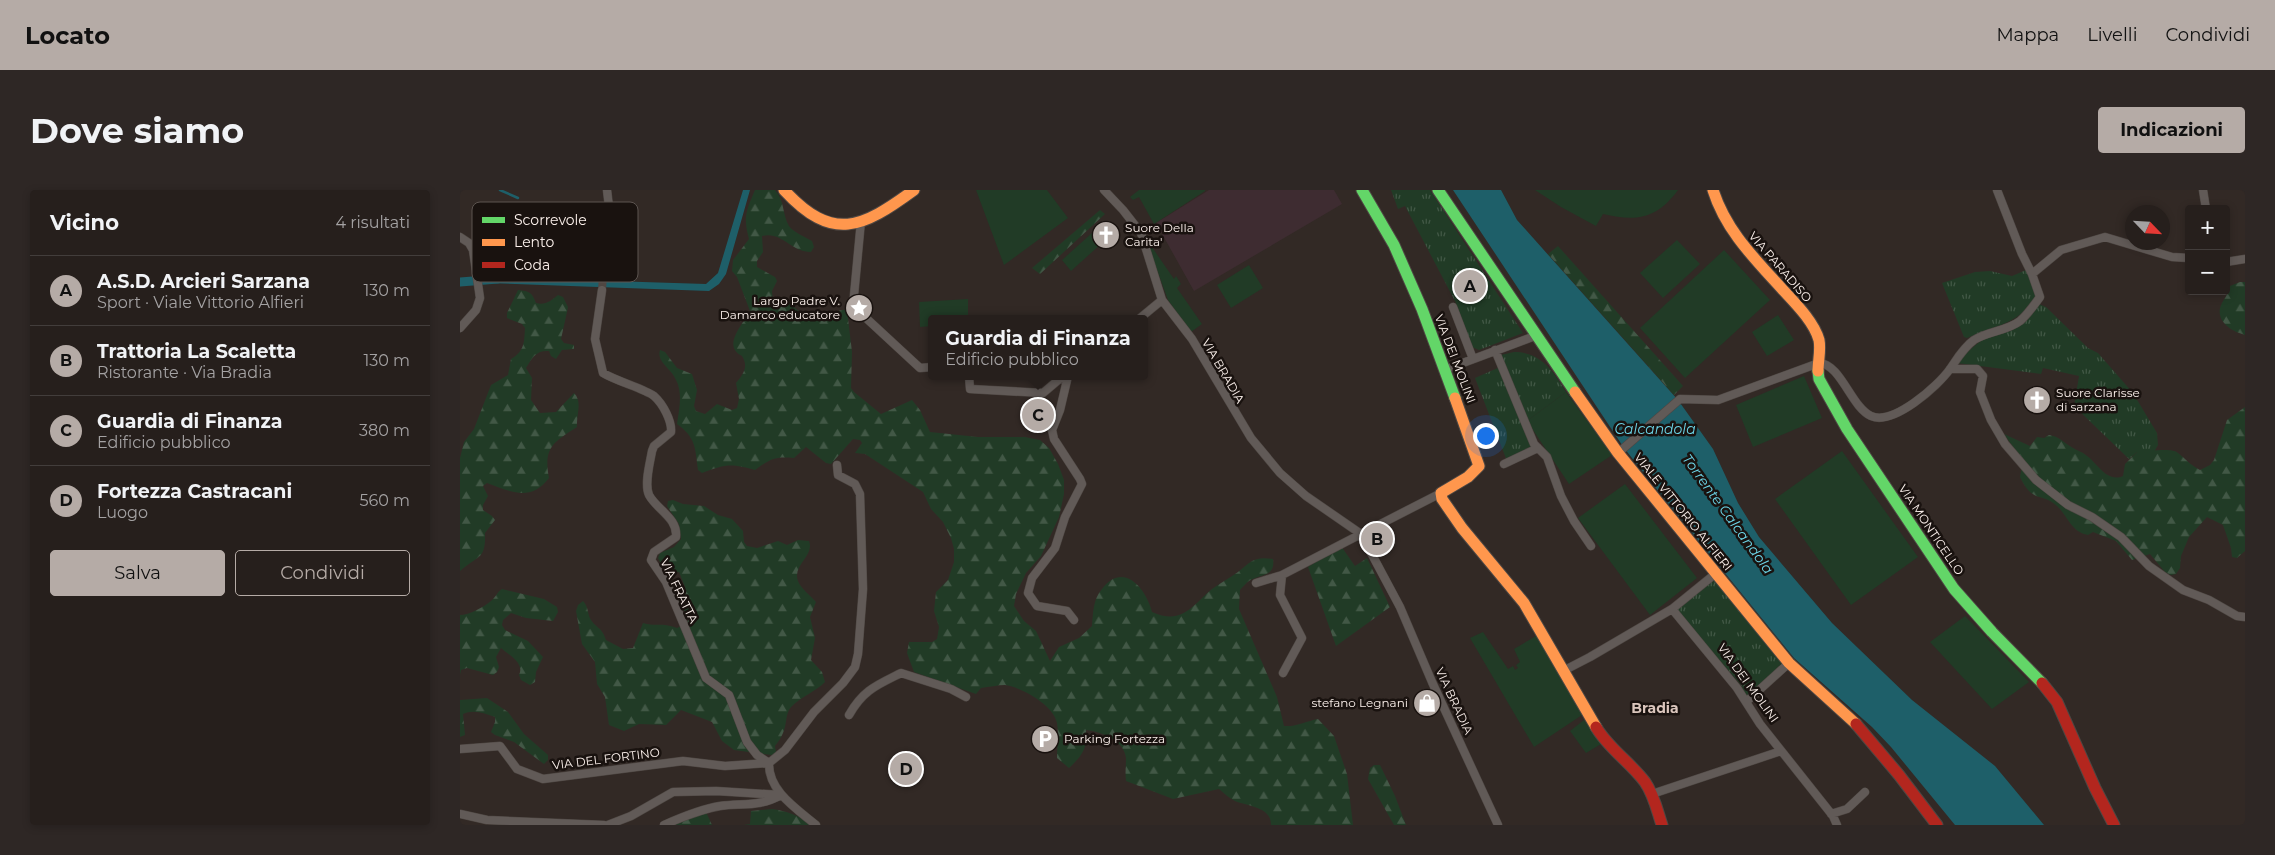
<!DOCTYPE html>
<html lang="it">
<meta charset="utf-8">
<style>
body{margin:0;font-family:Montserrat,sans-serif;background:#2e2725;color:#f1f3f6}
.controls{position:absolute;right:15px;top:15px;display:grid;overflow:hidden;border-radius:5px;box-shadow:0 2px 8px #0003}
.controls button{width:45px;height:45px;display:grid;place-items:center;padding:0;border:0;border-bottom:1px solid #423d3b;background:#261f1c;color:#f1f3f6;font:25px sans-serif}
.compass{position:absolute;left:1665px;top:15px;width:45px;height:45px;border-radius:50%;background:#261f1c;box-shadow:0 2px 8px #0003;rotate:115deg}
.you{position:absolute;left:1025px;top:245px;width:18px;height:18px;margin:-12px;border:4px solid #fff;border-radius:50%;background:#1a73e8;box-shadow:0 0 0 8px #1a73e833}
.badge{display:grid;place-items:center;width:32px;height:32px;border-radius:50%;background:#b5aba6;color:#111;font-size:16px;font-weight:700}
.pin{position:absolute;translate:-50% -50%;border:2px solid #fff;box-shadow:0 1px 5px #0006}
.popup{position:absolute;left:468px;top:125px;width:220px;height:65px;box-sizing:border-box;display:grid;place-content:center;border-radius:5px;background:#261f1c;filter:drop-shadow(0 1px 4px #0005);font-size:16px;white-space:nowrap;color:#a4a2a3}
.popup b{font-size:19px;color:#f1f3f6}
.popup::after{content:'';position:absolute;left:50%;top:100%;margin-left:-10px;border:10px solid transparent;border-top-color:#261f1c}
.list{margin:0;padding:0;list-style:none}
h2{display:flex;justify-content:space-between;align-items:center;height:65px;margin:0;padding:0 20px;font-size:21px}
h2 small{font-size:16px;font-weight:400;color:#a4a2a3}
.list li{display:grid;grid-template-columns:32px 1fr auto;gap:15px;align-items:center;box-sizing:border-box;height:70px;padding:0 20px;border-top:1px solid #423d3b}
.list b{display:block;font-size:19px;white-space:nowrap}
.list p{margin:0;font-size:16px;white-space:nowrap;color:#a4a2a3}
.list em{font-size:16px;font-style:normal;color:#a4a2a3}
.actions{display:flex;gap:10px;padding:15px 20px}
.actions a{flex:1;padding:11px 0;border:1px solid #b5aba6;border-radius:5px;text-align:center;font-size:18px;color:#b5aba6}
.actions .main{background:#b5aba6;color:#111}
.map{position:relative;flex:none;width:1785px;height:635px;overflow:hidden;border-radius:5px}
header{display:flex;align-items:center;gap:30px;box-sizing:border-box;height:70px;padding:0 25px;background:#b5aba6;color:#111}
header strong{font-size:24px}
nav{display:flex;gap:28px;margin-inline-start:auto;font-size:18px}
.intro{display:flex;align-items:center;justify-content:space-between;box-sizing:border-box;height:120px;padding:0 30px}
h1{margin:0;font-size:35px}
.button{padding:12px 22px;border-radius:5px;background:#b5aba6;color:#111;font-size:18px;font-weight:700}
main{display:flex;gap:30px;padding:0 30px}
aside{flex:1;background:#261f1c;border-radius:5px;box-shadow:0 2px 8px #0003}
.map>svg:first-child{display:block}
.education{fill:#3e2c31}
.grass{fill:url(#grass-tufts)}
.forest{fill:url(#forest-firs)}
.garden{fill:#213b26}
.water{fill:#1e5f69}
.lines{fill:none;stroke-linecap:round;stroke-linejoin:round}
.stream{stroke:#1e5f69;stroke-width:2.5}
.canal{stroke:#1e5f69;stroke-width:9}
.street-tunnel{stroke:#504743;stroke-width:8;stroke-dasharray:8 4;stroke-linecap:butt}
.street-casing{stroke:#4e4743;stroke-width:9}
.fast-casing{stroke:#4e4743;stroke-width:13}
.slow-casing{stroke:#4e4743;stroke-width:13}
.jam-casing{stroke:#4e4743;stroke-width:13}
.street{stroke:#615a57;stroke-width:8}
.fast{stroke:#63d668;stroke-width:11}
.slow{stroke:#ff974d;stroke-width:11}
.jam{stroke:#b3261e;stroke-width:11}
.labels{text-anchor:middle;stroke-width:5;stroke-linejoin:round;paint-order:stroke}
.poi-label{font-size:12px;fill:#fcf1ec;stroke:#19120f;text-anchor:start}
.street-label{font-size:12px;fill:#fcf1ec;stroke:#19120f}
.water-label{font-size:14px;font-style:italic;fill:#6dd6e9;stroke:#19120f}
.neighbourhood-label{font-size:14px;font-weight:bold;fill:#dac5bc;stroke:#19120f}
.key{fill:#19120f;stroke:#5d5551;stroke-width:1}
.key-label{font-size:14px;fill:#fcf1ec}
</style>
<header>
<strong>Locato</strong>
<nav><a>Mappa</a><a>Livelli</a><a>Condividi</a></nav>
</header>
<div class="intro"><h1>Dove siamo</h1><a class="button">Indicazioni</a></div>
<main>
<aside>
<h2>Vicino<small>4 risultati</small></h2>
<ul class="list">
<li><span class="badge">A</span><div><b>A.S.D. Arcieri Sarzana</b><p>Sport · Viale Vittorio Alfieri</p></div><em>130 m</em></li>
<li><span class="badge">B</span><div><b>Trattoria La Scaletta</b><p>Ristorante · Via Bradia</p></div><em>130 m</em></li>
<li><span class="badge">C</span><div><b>Guardia di Finanza</b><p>Edificio pubblico</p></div><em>380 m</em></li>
<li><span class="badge">D</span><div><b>Fortezza Castracani</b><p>Luogo</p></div><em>560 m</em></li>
</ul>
<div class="actions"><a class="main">Salva</a><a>Condividi</a></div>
</aside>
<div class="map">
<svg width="1785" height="635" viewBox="0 0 1785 635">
<defs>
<pattern id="grass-tufts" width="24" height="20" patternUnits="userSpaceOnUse" patternTransform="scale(1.25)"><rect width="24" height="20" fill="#213b26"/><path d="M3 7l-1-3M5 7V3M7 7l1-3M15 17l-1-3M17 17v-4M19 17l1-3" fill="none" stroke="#425846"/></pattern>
<pattern id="forest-firs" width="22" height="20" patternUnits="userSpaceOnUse" patternTransform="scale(1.25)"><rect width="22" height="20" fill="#213b26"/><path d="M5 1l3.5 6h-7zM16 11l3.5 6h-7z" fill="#425846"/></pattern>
</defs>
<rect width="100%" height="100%" fill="#322925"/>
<path class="education" d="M749,0H874L882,14L734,101L696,33Z"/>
<path class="grass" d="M931,0H970L1063,143L1019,160L1012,157L996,113L945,16L938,19Z
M1566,80L1577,104C1562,133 1535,136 1507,148L1504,147L1482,93L1515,82L1530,81L1552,86Z
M1579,114L1586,117L1628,158L1638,163L1673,203L1697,243L1698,255L1694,262H1677L1669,269L1614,216L1619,186L1583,178L1581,184L1497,173C1518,148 1551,133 1579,114Z
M1054,162C1081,162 1093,181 1106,202L1067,231L1041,165Z
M1040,177L1072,256L1047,271L1015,188Z
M1254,389L1324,474L1287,507L1281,495L1216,420Z"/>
<path class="forest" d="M295,0H315C325,11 322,24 329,36C333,42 345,47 352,51L354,57L351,62C331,62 322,41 302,46L303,62L297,71V77L315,87L317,91L312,101L313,112L318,114L328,112L341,123C350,122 358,125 367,125C374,124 379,119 387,120L392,162L391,198L394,202L421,224L452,210L460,220L470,242L518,247H565L580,250L589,258L598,274L604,290V304L599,327L581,366L566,383L556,404L554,416L564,431L576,441L590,471L599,457L619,448L632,436C633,423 633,409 642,399C663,371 686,398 692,422C722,435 731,417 752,399C760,393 770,388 778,382C791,371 795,366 813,369C816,387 799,384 789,391C786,393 783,397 780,400L779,419L817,507L824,536C837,537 846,531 858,529L874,546L887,584L893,635H811C812,617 787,616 775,611C769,608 764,603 759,599L713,609L666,591C665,583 666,575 666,568C664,550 642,542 626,540C628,558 622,566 609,578L597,568C597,557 599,544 597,533C594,515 561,497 545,495C538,495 529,497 521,498L516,504L454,482L447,463L449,452H472L477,449L479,437L474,421L476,402L488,390L494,372V359L491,348L483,332L471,319L463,302L405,264L395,263L402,253L400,250L393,249L371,274L366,273L346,257L334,268C315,266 310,269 295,280C271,273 265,274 242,283L238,280C235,257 236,248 217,234C219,220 223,203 216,190C212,179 196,172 200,160L205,162L217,178L232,184L237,200L234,216L236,221L245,224L257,214L272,220L277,218L279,209L276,193C283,184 289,177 282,166C261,156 284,133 290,121L277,87L272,81L273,70L289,49C283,27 286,21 295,0Z
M640,20L645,24L580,84L572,78Z
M1098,56L1223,196L1214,205L1088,64Z
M1780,92H1785V145C1773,142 1757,133 1760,118C1762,110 1769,105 1770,96Z
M58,100C69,101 72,102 76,113C85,116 92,110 98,105L103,107L108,117L107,122L101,149L104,153L114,155V159L102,160L96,169L91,166L89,161C76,160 72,168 66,178L72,188L71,210L80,223L96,222L114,203C123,212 116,225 117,237C94,252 83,257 89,288C71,312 51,302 27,293L23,296L28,306L23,315V320L32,326L35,330L25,343C26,370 18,365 0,381V268L4,252L14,239L31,195L48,185L51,169C65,161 64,152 65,138L62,134L47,128V123Z
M1785,217V361L1777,368L1772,367L1771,358L1763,335L1747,327L1729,347L1721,366L1720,378L1716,384L1711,385L1705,382L1690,364L1672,370L1656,351L1633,342L1628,345C1611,342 1608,326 1597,316C1581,302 1573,314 1560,287L1563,271L1544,244L1570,256L1577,247L1584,248L1589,245C1599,246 1604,253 1613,258C1618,261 1623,262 1627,266C1638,274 1647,293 1663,286L1665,274L1677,262C1686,262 1712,257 1718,263C1726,269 1730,275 1740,280L1750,275L1754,270L1767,230Z
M213,310L223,314L244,316L258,325L272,329L283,341L284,352L287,356L297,358L318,351L327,355L338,350L349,351C355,366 332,375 338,391C341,399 351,406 356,412L350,427L355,448L351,470L362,482L365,492C358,500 339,508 331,517C325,524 327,535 323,543C321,548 318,552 315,556L316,562L312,565L274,560L262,551L252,532L221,520L206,535L179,534L164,541L149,535L145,507L137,494L135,472L122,454L116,421L118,415L123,411C129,417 127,424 131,430C137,439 142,437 146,450L163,459L173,458L183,433C197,437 201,432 217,438L226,434L229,429L218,409V404L225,397L219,382L209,384L205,382L198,368L200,363L214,357L221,349L219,334L207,316L208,311Z
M881,356L895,376L907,368L930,417L876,456L848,377Z
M42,399L84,409L97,417L98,422L93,431L66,428L51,423L43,430L42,435L45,440L68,451L83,467L76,482L75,492L70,495L61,490L59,485C65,473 49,465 41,458L36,467L39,477L37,482L33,485L7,478L1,480L0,485V425C9,425 24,417 31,411C36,407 37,402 42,399Z
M27,508L48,522L64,544L88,565V570L84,574L54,552L35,545L31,542L35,532V527C25,523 13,519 3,524L5,545L0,547V510Z
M914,575H920L935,606L946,635H934L908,589L910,578Z
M312,619C326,621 339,625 350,635H284L290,634L291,621Z
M246,622L252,635H212L226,627Z"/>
<path class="garden" d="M516,0H587L608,28L544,75Z
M679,0H745V1L694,34L679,7L673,10L670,7Z
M1075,0H1218C1197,29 1176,32 1143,24L1136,36L1101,17Z
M632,43L642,53L611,81L602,70Z
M685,47L714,89L716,86L721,94L717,98L742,134L731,142L708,110Z
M1217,50L1240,74L1203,108L1180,83Z
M1264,60L1310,110L1225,188L1180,138Z
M789,75L803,98L771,118L757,95Z
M508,109V129H472V136L460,137L459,112Z
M1318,125L1334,150L1307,166L1292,142Z
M1344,186L1362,228L1293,257L1276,215Z
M1106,202L1152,265L1109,294L1067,231Z
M1382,261L1458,367L1391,415L1315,309Z
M1165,294L1237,388L1190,425L1118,328Z
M1505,426L1569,492L1532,519L1470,452Z
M1023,442L1048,479L1053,476L1055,480L1058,478L1056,475L1060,472L1054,459L1076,446L1095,474L1122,525L1074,557L1010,448Z
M1124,530L1141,554L1126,563L1110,541Z"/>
<path class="water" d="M283,0H290L266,84L259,94L249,101L27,93V87L246,94L258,83Z
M993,0H1041L1057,30L1218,210L1253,259L1278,313L1299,347L1372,433L1452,510L1535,576L1584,635H1495L1431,557L1412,537L1334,468L1195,297L1164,258Z"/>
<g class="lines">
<path class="stream" d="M40,0L58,8"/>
<path class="canal" d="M0,92L38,89"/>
<path class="street-tunnel" d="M142,100L143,86"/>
<g class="street-casing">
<path id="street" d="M644,0L663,20L681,43L702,110L732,149L791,248L820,283L846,306L901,344L981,303
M1537,0L1562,64L1572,84
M1743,0L1746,19
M401,31L393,116L460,178L472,177
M0,47L9,53L13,60L20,108L16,120L0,138
M1766,72L1785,69
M143,86L149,17L147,0
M142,100L135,149L143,183C156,191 185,199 194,206C203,214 212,231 211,242L194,256L192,261C190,273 184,294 189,305C197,320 218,328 216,347L194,362L191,370L206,392L246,488L269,505L287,552L297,565L309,573
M993,117L1013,169
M679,129L702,110
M1035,160L1074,254L1087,267L1101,306L1114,331L1131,356
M1490,179H1517L1523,186L1520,202L1531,230L1545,254L1576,290L1608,315L1632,327L1661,347L1689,376L1723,400L1749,410L1777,426L1785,427
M984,180L1075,146
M509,186L510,199L583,203L603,186
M608,186L600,220L592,240L594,249L620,289L622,294L605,327L595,358L572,388L568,403L577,416L607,421L614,430
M1158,263L1220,209L1258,210L1359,173C1381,174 1391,217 1411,226C1433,236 1478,196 1490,179C1497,169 1503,158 1514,150C1528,141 1547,141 1560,131C1568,124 1574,115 1580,107L1572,84L1601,60L1645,47L1712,67L1729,68
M1044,274L1078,258
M822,385L820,405L842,448L823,483
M796,393L822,385L901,344L940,417L972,492L1038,635
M1212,419L1277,498L1300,534L1373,626L1377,635
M1103,481L1130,467L1212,419L1255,384
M1286,512L1329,473
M389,525C403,500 417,495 441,483L491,499L506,507
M0,559L40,556L57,579L83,589L223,571L265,576L309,573L325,560L354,522L383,493L395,477L398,464L403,399L400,304L395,294L378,285L377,275
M309,573C308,601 337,619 356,635
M1192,604L1321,561
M0,624L27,630L144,635
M1371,624L1387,619L1405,602
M148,635L171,626L213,602L256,601L321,605
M204,635C222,627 241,619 260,616C282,613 301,617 321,605"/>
</g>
<g class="fast-casing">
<path id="fast" d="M902,0L934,55L962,119L995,208
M978,0L1115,202
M1358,181L1359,189L1387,239L1494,399L1532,442L1582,493"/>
</g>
<g class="slow-casing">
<path id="slow" d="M324,0C373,53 402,38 454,0
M1253,0C1266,41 1295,69 1323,100C1336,114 1354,132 1359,150C1361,160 1358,171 1358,181
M1115,202L1158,263L1329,473L1396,534
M995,208L1019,276L1008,287L981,303L982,309L1002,338L1064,413L1136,537"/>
</g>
<g class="jam-casing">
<path id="jam" d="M1582,493L1597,512L1635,598L1654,635
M1396,534L1439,585L1477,635
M1136,537C1148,558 1170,572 1185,592C1194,605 1197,620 1202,635"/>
</g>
<use href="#street" class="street"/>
<use href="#fast" class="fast"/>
<use href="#slow" class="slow"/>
<use href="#jam" class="jam"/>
</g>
<defs>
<g id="church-disc" transform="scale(1.4375)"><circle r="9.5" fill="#b5aba6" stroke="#19120f"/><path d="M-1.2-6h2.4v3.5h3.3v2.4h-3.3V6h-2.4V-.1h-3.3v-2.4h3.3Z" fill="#fff"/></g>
<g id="sight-disc" transform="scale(1.4375)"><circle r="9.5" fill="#b5aba6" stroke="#19120f"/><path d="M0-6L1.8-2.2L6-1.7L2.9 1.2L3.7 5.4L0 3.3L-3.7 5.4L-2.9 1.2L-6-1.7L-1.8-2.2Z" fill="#fff"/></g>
<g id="shop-disc" transform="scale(1.4375)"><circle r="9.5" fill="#b5aba6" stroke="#19120f"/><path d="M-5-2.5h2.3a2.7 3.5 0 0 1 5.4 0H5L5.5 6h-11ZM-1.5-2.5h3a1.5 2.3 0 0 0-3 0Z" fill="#fff"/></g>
<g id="parking-disc" transform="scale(1.4375)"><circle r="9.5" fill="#b5aba6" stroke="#19120f"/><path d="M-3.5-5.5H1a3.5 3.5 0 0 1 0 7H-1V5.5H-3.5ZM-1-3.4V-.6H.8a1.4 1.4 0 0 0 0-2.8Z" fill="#fff"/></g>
</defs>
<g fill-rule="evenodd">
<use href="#church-disc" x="646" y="45"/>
<use href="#sight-disc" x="399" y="118"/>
<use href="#church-disc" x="1577" y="210"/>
<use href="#shop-disc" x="967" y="513"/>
<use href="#parking-disc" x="585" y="549"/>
</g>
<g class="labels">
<g class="poi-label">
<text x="665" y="42">Suore Della<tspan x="665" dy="14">Carita'</tspan></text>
<text x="380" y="115" text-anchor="end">Largo Padre V.<tspan x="380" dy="14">Damarco educatore</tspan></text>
<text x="1596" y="207">Suore Clarisse<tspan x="1596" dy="14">di sarzana</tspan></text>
<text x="948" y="517" text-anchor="end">stefano Legnani</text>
<text x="604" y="553">Parking Fortezza</text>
</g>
<g class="street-label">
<text transform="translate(1320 77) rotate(49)" y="4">VIA PARADISO</text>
<text transform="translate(995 169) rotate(69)" y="4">VIA DEI MOLINI</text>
<text transform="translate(763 181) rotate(60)" y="4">VIA BRADIA</text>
<text transform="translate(1223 322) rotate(51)" y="4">VIALE VITTORIO ALFIERI</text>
<text transform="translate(1471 340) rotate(56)" y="4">VIA MONTICELLO</text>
<text transform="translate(219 401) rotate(64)" y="4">VIA FRATTA</text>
<text transform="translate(1288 493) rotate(54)" y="4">VIA DEI MOLINI</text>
<text transform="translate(994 511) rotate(65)" y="4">VIA BRADIA</text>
<text transform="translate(146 569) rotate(-7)" y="4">VIA DEL FORTINO</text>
</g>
<g class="water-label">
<text x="1195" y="244">Calcandola</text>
<text transform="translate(1268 324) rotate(54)" y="5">Torrente Calcandola</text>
</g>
<g class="neighbourhood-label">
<text x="1195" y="523">Bradia</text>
</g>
</g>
<rect x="12" y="12" width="166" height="80" rx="8" class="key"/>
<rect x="22" y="27" width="23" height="6" fill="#63d668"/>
<rect x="22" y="49" width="23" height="7" fill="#ff974d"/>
<rect x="22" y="72" width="23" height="6" fill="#b3261e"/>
<g class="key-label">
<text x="54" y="35">Scorrevole</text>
<text x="54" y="57">Lento</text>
<text x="54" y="80">Coda</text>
</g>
</svg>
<div class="controls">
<button>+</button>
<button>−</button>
</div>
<svg class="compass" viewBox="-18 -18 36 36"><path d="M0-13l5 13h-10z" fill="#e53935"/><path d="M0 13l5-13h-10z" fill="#a4a2a3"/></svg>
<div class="you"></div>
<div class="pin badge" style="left:1010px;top:96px">A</div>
<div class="pin badge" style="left:917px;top:349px">B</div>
<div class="pin badge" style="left:578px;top:225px">C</div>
<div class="popup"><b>Guardia di Finanza</b>Edificio pubblico</div>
<div class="pin badge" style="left:446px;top:579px">D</div>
</div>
</main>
